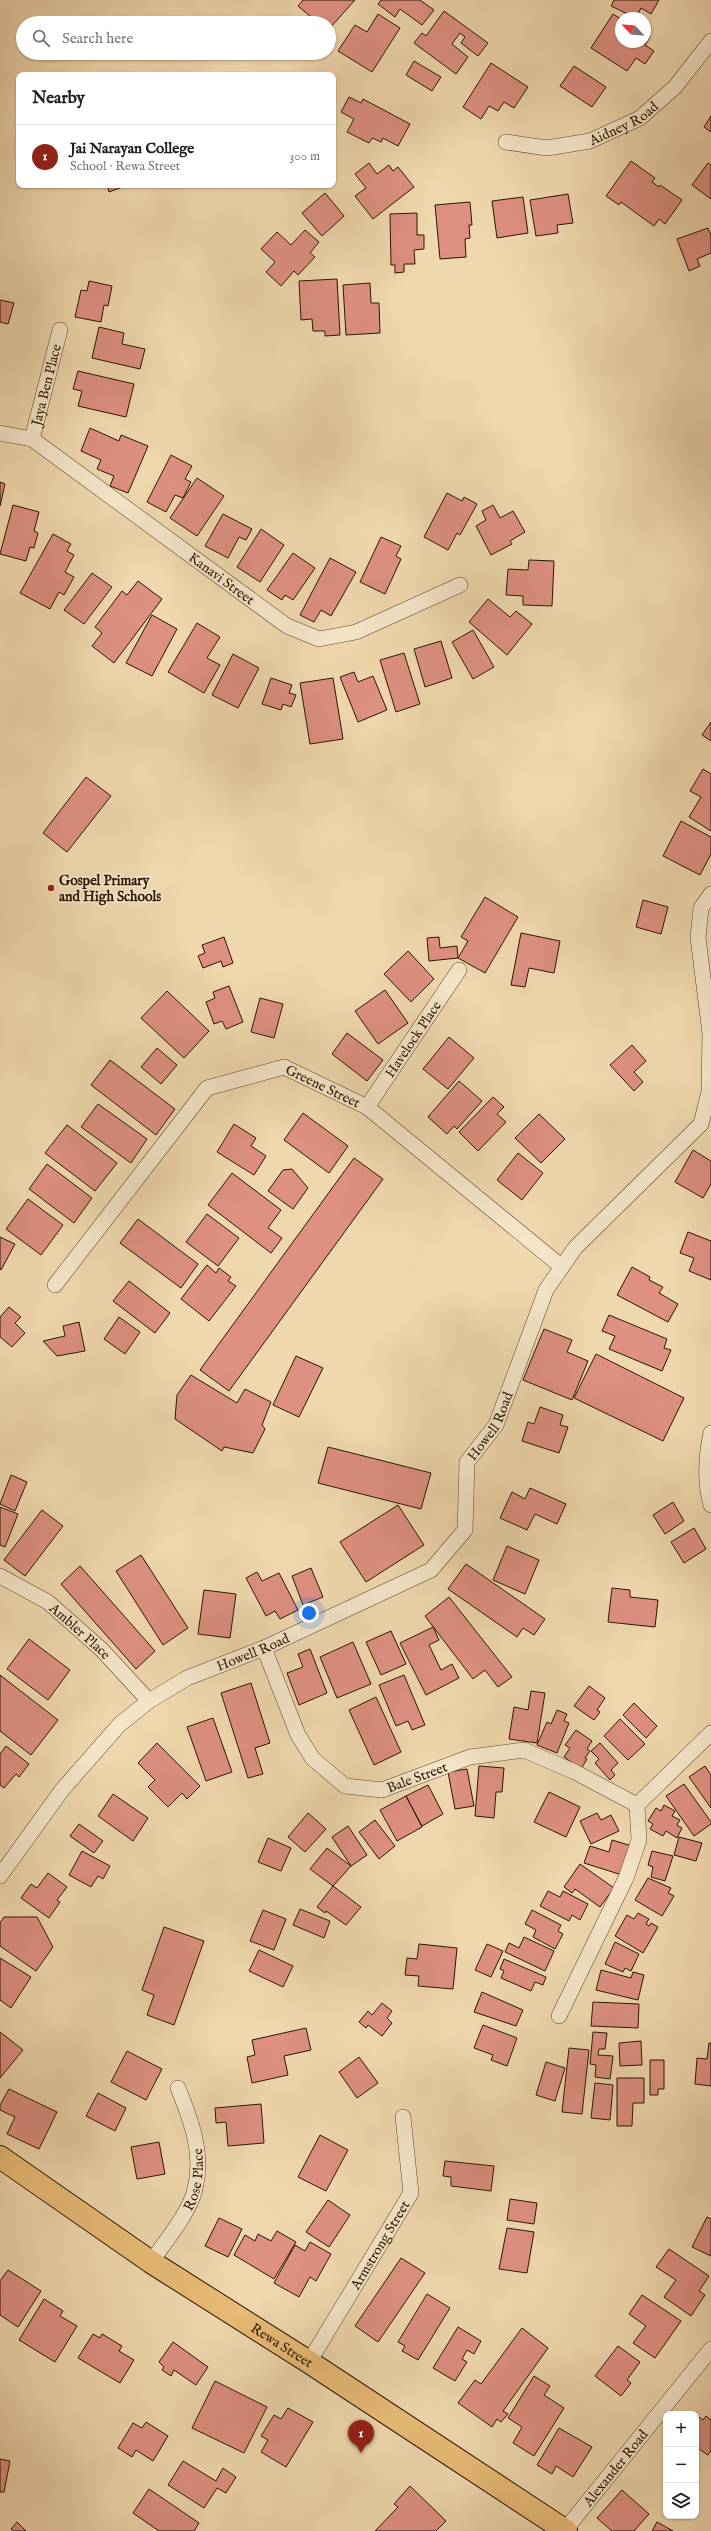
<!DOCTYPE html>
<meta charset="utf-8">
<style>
body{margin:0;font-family:"IM FELL English",serif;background:#f2f2f2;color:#202124}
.controls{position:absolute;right:12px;bottom:12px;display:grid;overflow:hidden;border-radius:8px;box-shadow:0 1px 3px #0004}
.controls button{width:36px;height:36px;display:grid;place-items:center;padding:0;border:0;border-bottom:1px solid #e0e0e0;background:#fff;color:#202124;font:20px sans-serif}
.compass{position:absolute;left:615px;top:12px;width:36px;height:36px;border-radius:50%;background:#fff;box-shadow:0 1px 3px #0004;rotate:296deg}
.you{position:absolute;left:309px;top:1613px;width:14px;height:14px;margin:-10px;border:3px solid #fff;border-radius:50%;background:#1a73e8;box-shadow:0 0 0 6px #1a73e833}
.badge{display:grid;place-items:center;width:26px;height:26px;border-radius:50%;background:#8f2418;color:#fff;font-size:13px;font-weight:700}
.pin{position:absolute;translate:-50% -33px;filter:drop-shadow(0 1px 2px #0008)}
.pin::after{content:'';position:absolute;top:21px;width:14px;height:12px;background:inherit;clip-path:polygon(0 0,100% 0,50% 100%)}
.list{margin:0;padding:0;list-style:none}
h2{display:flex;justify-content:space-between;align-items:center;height:52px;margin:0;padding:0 16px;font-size:17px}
h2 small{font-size:13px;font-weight:400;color:#757577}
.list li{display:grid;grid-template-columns:26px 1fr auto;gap:12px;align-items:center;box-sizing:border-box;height:64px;padding:0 16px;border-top:1px solid #e0e0e0}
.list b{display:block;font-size:15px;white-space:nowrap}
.list p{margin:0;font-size:13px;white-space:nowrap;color:#757577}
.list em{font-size:13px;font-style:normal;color:#757577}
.icon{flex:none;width:22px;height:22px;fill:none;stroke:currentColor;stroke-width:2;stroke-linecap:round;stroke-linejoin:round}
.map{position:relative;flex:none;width:711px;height:2531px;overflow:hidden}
.search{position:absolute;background:#fff;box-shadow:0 1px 3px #0004;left:16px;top:16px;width:320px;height:44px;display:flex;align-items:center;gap:10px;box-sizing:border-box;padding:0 14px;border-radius:22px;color:#757577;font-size:15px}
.panel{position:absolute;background:#fff;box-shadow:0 1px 3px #0004;left:16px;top:72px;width:320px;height:116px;border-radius:8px}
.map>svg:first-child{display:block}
.building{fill:#de9083;stroke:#2a1500}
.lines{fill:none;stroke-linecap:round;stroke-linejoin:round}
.minor-casing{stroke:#5c462c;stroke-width:16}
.primary-casing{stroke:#2a1500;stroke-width:24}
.minor{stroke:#f5e6ca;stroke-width:15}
.primary{stroke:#e8bc77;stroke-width:22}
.poi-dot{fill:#8f2418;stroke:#f5e6ca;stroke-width:1.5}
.labels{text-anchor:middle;stroke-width:3.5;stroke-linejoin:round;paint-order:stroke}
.street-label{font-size:14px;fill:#2a1500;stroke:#f5e6ca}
.poi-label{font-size:14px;font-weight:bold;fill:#2a1500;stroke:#f5e6ca;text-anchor:start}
</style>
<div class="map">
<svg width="711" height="2531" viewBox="0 0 711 2531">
<rect width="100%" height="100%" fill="#f0d8ae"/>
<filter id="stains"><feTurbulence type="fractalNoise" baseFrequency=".005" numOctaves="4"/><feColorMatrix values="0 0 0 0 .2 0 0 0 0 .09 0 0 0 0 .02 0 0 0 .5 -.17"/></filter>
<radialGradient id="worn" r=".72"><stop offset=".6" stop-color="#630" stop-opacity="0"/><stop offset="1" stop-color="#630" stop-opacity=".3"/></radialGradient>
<path class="building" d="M303,0H355L329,29V23H318L298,6Z
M381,0H420L434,10L422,25L400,9L395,17L378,4Z
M614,0H659L651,14L641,8L636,18L611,6Z
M444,11L488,43L478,56L461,43L465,37L460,33L452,44L468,57L456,74L414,43L422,33L426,36Z
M378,14L400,28L372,72L338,51L355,25L367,32Z
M613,14L621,19V42H645V34L650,37L645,45L654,51L645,64L636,58L627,71L591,48Z
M414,61L441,77L432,91L406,75Z
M491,63L528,87L514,108L504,102L498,111L489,106L481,119L463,107Z
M574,66L606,87L592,107L560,86Z
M349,97L361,103L363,99L410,124L398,146L383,138L381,142L372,138L369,143L347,132L354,119L341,112Z
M711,116V132L704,127Z
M631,161L655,178L652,182L659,187L660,185L682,200L665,224L659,219L654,226L621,202L619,205L606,196Z
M369,163L377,174L389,165L393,171L398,167L414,187L373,219L355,196L366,188L355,174Z
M708,163L711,165V199L692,185Z
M107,185H128L109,192Z
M325,193L344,216L322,236L302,213Z
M568,194L573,223L557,225L558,233L536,236L530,200Z
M523,197L528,233L497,238L492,201Z
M470,202L472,225H469L470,238L465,239L466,257L440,259L435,205Z
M417,213V235H424V249L414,250L415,264H404V272L395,273V265H391L390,214Z
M708,228L711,236V253L697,259L700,266L689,271L677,239Z
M305,230L319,242L310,253L315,257L298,275L294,271L281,286L266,272L275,262L261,249L277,232L291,245Z
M337,279L340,335L325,336V331H313L312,319L301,320L299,281Z
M89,281L112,286L108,306L104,305L101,322L75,317L81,290L87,291Z
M370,283L371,303H379L380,333L346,335L343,285Z
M0,300L14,303L8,324L0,322Z
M99,327L124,333L122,344L145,349L140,369L92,358Z
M78,371L134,384L126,417L78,406L82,391L73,389Z
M90,428L119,441L121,435L148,446L128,493L110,486L114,476L97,469L101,460L81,451Z
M171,455L192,466L185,479L191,482L183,498L175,495L166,512L147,502Z
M197,478L224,496L197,536L170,518Z
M0,482L5,484L0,506Z
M447,493L462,501L464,497L477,504L460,535L457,533L448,550L424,537Z
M13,505L39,512L34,531L38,533L34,548L30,547L26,561L0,554Z
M493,505L500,518L513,511L525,532L510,541L512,544L491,555L476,526L486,520L482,511Z
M223,514L252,529L246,540L239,537L228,558L205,546Z
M261,529L284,545L260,582L237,567Z
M53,534L71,544L67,551L74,555L65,572L74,577L64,595L59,592L50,609L20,593Z
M381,537L401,546L396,556L401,559L385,594L360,582Z
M293,553L315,568L293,600L285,595L282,600L267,590Z
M330,558L356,572L331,616L321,610L314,622L300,615Z
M529,560L554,561L552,606L523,605V596L506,595L508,569L528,570Z
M92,573L112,587L84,624L64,610Z
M138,581L162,599L114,663L92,646L102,633L95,627L122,591L127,595Z
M488,599L510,617L516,611L532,624L507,655L469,622Z
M152,615L177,629L152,676L126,663Z
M197,623L220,637L207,658L220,665L204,693L168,672Z
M473,630L494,667L473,679L452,642Z
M441,641L452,678L425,687L414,649Z
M404,653L420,704L396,712L380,660Z
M233,654L259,668L238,708L212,695Z
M354,672L358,682L373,676L387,710L358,722L340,677Z
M271,678L292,685L289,693L296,695L291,707L283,704L281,710L262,704Z
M333,678L343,739L310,744L300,683Z
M711,722V741L702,735Z
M703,769L711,774V831L689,817L701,797L690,791Z
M86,777L111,796L67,852L43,833Z
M681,821L711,837V854L700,875L663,856Z
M485,897L518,917L485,973L458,958L468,941L461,937Z
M643,900L668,907L661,934L636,927Z
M521,933L560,941L554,973L529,968L525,987L511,985Z
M224,937L233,963L223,967L221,961L203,968L198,956L205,953L202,945Z
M439,937L440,948L457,946L458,958L429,961L427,938Z
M408,951L434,979L411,1002L384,974Z
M229,986L243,1022L226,1029L222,1021L214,1024L206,1002L215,998L213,992Z
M385,990L408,1023L378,1044L355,1011Z
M167,991L209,1031L184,1058L141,1018Z
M260,998L283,1004L274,1038L251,1032Z
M347,1033L383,1060L367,1081L332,1054Z
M449,1037L474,1058L448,1089L423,1069Z
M632,1045L646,1061L634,1072L643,1082L634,1091L610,1065Z
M157,1048L177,1065L161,1084L141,1067Z
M110,1060L175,1109L156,1135L91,1085Z
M459,1081L482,1101L457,1129L454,1126L447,1134L428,1117Z
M493,1097L504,1107L497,1114L506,1122L478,1151L459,1132Z
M98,1104L147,1139L131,1163L81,1127Z
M303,1113L348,1146L329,1173L284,1140Z
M539,1114L565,1139L541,1163L515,1138Z
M234,1124L256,1138L251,1146L266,1156L254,1175L217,1152Z
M67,1125L117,1163L95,1191L45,1153Z
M693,1150L711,1161V1184L703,1198L675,1182Z
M518,1153L543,1173L522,1200L497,1180Z
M354,1158L383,1179L229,1391L200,1370Z
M47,1164L92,1198L74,1223L29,1189Z
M292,1169L308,1188L293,1209L268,1191L283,1170Z
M232,1173L281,1210L268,1228L282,1238L271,1253L208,1205Z
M28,1199L63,1225L41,1255L6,1229Z
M207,1214L239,1238L218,1266L186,1242Z
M138,1219L198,1264L181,1288L120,1243Z
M688,1232L711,1241V1280L689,1271L694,1258L680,1253Z
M0,1237L15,1244L1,1270L0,1269Z
M207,1265L216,1273L219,1268L231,1277L228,1281L236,1286L209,1321L181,1299Z
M632,1267L650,1277L649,1280L663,1287L659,1293L678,1304L668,1322L617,1295Z
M129,1281L170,1313L155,1333L113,1301Z
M9,1307L21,1317L15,1323L25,1333L12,1347L0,1337V1317Z
M609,1315L667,1339L664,1348L671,1350L662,1371L609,1349L615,1336L602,1331Z
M119,1317L140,1332L125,1354L104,1339Z
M79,1322L85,1351L57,1356L43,1341L65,1336L63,1326Z
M544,1329L572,1340L567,1352L588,1361L572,1400L523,1380Z
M596,1354L684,1398L663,1441L574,1398Z
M296,1356L323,1368L299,1417L273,1405Z
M191,1375L237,1403L245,1389L271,1402L262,1425L265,1429L253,1453L224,1447L222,1451L175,1419L177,1395Z
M540,1407L563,1415L560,1425L568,1427L559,1453L522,1441L528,1422L534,1424Z
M328,1447L431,1473L421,1509L318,1483Z
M11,1475L27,1482L15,1511L0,1504Z
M530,1488L566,1504L557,1524L535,1514L527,1530L500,1518L512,1492L525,1499Z
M673,1502L684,1521L665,1534L653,1515Z
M398,1505L424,1545L366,1582L340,1542Z
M0,1507L18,1514L5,1547L0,1545Z
M42,1510L63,1526L25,1576L4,1560Z
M694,1528L706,1549L684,1563L671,1542Z
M507,1546L539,1560L525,1594L493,1580Z
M141,1555L188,1628L163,1645L116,1571Z
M466,1564L545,1619L534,1635L523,1628L517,1637L448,1589Z
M80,1566L155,1651L136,1669L61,1584Z
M311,1568L323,1597L303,1605L292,1576Z
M257,1572L262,1581L279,1573L298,1610L280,1619L275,1611L266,1616L246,1578Z
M612,1588L630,1590V1597L658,1600L655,1627L608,1622Z
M204,1590L236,1594L230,1638L198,1634Z
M449,1597L512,1677L498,1687L485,1670L473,1679L425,1616Z
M433,1627L439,1640L429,1645L441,1670L452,1664L459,1678L426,1695L400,1643Z
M391,1631L406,1664L381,1675L366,1642Z
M29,1639L70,1670L48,1700L7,1669Z
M353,1642L371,1684L337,1698L320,1657Z
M310,1649L327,1693L299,1705L287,1673L303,1667L298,1654Z
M0,1675L58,1720L31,1755L0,1731Z
M404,1675L425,1725L412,1730L408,1721L396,1726L379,1685Z
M251,1683L270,1743L255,1748L263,1774L248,1778L221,1693Z
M589,1686L605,1698L597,1710L600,1712L594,1720L574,1706Z
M531,1691L545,1693L537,1743L509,1739L514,1707L528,1710Z
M376,1697L401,1752L374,1765L349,1710Z
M634,1703L657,1726L646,1738L623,1715Z
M557,1710L567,1714L564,1721L569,1723L557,1753L537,1745L547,1722L551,1724Z
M213,1718L232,1772L206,1781L187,1727Z
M620,1719L645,1744L628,1760L604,1736Z
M576,1730L592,1741L587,1749L590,1751L585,1758L587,1759L581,1769L564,1757L570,1748L565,1745Z
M157,1743L200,1786L187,1799L182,1793L168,1807L148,1787L155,1780L138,1763Z
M600,1743L618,1763L611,1770L615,1775L610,1780L595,1763L599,1759L591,1751Z
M6,1746L29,1764L19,1777L16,1774L4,1788L0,1785V1754Z
M479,1766L504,1768L502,1792H496L494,1818L475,1816Z
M705,1766L711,1775V1808L689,1777Z
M467,1769L474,1806L455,1809L448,1772Z
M684,1784L711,1822V1824L694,1836L666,1796Z
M428,1785L443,1814L422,1826L406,1796Z
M549,1792L580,1807L566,1837L534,1822Z
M113,1794L148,1818L133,1841L98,1816Z
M406,1796L422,1827L397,1841L380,1810Z
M664,1805L675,1811L672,1816L680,1820L677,1825L682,1828L677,1838L666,1831L663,1836L650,1829L653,1824L648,1821L656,1808L661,1811Z
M308,1813L326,1829L305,1852L288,1837Z
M597,1813L601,1820L611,1815L619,1831L591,1844L580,1821Z
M375,1820L395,1846L379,1859L359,1832Z
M79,1824L103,1841L94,1853L70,1836Z
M348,1826L367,1855L351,1866L332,1837Z
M679,1837L702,1843L696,1861L674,1855Z
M268,1838L291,1848L281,1871L258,1862Z
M612,1840L632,1846L622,1875L584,1863L590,1846L609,1852Z
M327,1848L351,1866L333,1886L310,1869Z
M82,1851L110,1866L103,1879L98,1876L91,1887L69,1875Z
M652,1851L673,1856L665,1881L651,1877L653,1867L648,1865Z
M580,1864L614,1888L600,1907L575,1889L572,1893L564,1887Z
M48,1873L67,1887L57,1900L60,1902L49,1918L21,1898L31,1884L37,1888Z
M648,1878L671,1888L668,1893L674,1896L662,1916L635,1900Z
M333,1886L361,1907L346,1925L326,1911L325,1913L317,1907Z
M548,1891L560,1897L563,1891L588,1904L580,1920L572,1915L569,1921L540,1906Z
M300,1909L330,1921L324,1938L293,1925Z
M263,1910L286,1919L274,1950L250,1941Z
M532,1910L561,1925L558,1931L563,1934L555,1949L533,1937L536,1930L525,1924Z
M638,1913L649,1919L646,1924L649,1926L651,1923L658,1927L643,1953L615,1936L627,1915L634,1919Z
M4,1917H37L53,1947L36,1971L0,1946V1923Z
M164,1927L204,1941L174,2025L147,2015L154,1995L142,1990Z
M524,1937L554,1951L545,1971L505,1952L509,1943L519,1948Z
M615,1942L639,1954L631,1971L625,1968L623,1972L605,1964Z
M419,1944L457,1948L453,1989L418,1986L419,1976L405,1975L407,1958L417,1959Z
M487,1944L503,1951L491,1977L475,1970Z
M259,1950L293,1966L283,1987L249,1971Z
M0,1958L31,1977L11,2008L0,2000Z
M504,1959L546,1977L543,1985L535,1982L531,1991L501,1978L504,1971L500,1969Z
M601,1970L631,1978L633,1972L644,1975L638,2000L596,1990Z
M482,1992L523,2010L516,2026L474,2012Z
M593,2002L639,2004L638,2028L591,2026Z
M382,2003L392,2011L387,2018L392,2023L382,2036L368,2025L366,2028L359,2022L368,2011L372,2015Z
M483,2025L517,2038L507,2066L491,2060L493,2055L474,2048Z
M306,2028L311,2050L284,2056L288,2075L252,2083L247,2057L255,2055L252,2040Z
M0,2032L23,2050L0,2078Z
M593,2032L607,2033L605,2049H599L598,2055L613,2056L610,2079L595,2077L596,2065L590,2064Z
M641,2041L642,2065L620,2066L619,2043Z
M709,2043H711V2086L695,2084L697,2058L707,2059Z
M569,2048L589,2050L582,2114L562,2112Z
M127,2051L162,2069L146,2100L111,2082Z
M359,2057L378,2083L357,2098L339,2072Z
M650,2060H664V2089H658V2095H650Z
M546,2062L565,2068L555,2101L536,2095Z
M617,2078H644V2103H633L632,2126H617Z
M595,2083L613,2085L610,2120L591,2118Z
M9,2089L57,2112L39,2149L7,2134L15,2117L0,2110V2105Z
M98,2093L126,2108L115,2131L86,2116Z
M261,2104L264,2143L228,2146L226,2122L216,2123L215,2108Z
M320,2135L348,2150L326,2191L298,2177Z
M159,2142L165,2174L137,2179L131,2147Z
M445,2161L494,2166L491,2191L451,2186V2177L443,2176Z
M510,2199L537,2203L534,2224L507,2220Z
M328,2200L350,2215L329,2247L306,2232Z
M707,2217L711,2219V2256L692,2247Z
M219,2218L242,2229L228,2257L205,2246Z
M507,2228L534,2232L527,2273L499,2269Z
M277,2231L296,2242L274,2279L234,2255L245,2235L255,2241L258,2234L271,2241Z
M310,2242L331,2254L316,2281L310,2277L299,2297L274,2283L295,2245L305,2251Z
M669,2249L709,2276L699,2291L705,2295L691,2316L664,2297L676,2280L656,2267Z
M401,2258L425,2273L378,2342L355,2326Z
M8,2270L41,2291L18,2327L0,2315V2281Z
M427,2294L450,2308L418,2360L402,2351L405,2346L398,2342Z
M642,2295L681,2321L655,2358L633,2343L646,2326L629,2314Z
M44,2299L63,2311L60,2316L77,2326L55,2362L19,2340Z
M458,2327L481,2341L474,2354L467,2350L462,2359L467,2362L455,2381L433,2368Z
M522,2328L548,2348L503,2411L508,2414L501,2422L497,2419L492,2427L458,2403L475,2380L481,2384Z
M93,2334L100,2338L102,2334L122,2346L119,2351L134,2360L120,2383L78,2358Z
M173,2342L208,2367L196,2385L174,2370L171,2376L162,2370L164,2367L159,2362Z
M618,2346L640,2362L627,2380L631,2383L621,2396L595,2376Z
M534,2376L550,2386L544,2395L564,2408L534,2456L513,2443L522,2427L508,2418Z
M215,2381L267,2407L244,2453L192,2428Z
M288,2408L313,2422L286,2467L261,2452L268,2440L261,2436L274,2415L281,2419Z
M696,2415L703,2420L706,2416L711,2420V2451L708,2455L696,2447Z
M146,2422L168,2436L153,2461L136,2450L132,2457L118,2448L133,2423L142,2428Z
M559,2428L592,2447L573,2477L556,2466L552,2474L537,2465Z
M0,2459L10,2461L4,2492H0Z
M183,2461L216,2481L223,2468L236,2477L226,2493L217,2488L204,2508L168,2485Z
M410,2486L446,2521L436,2531H375L398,2507L394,2504Z
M149,2489L199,2523L194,2531H159L133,2513Z
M622,2490L649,2514L634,2531H612L597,2518Z
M17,2522L26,2531H14L11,2529Z
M657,2522L673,2531H652Z"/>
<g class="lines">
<g class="minor-casing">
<g id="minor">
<path id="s1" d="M506,142L547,148L590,141L640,118L675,87L711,41"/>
<path id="s2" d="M0,433L32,439L287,626L319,639L356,632L460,585"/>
<path id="s3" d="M32,439L60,330"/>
<path id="s4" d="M367,1107L459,970"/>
<path id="s5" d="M55,1285L207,1088L284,1067L367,1107L562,1267"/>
<path d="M711,1433C706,1457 704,1481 711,1505"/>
<path id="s6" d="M0,1576L48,1602L102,1650L149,1701"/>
<path id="s7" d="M264,1648L298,1735L313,1759L345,1786L382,1790L470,1757L524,1750L575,1772L637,1805"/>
<path id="s8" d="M0,1876L62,1790L120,1724L149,1701L187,1678L264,1648L431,1570L465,1530L467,1462L496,1425L546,1290L575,1248L701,1124L709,1092L710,1033L698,938L701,908L711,894"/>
<path d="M559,2016L626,1878L639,1840L637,1805L711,1733"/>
<path id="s9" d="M151,2262C165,2242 190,2212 195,2189C204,2154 191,2120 178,2088"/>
<path id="s10" d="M309,2362L411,2193L403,2117"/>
<path id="s11" d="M565,2530L711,2349"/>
</g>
</g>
<g class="primary-casing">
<g id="primary">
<path id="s12" d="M0,2157L151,2262L309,2362L566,2531"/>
</g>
</g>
<use href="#minor" class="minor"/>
<use href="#primary" class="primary"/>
</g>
<circle class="poi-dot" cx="51" cy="888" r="4"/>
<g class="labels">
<g class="street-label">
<text dy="5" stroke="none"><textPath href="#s1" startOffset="123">Aidney Road</textPath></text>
<text dy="5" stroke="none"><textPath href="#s3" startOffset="56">Jaya Ben Place</textPath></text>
<text dy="5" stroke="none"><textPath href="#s2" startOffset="268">Kanavi Street</textPath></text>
<text dy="5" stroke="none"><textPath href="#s4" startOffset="82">Havelock Place</textPath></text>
<text dy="5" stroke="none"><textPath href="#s5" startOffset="372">Greene Street</textPath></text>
<text dy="5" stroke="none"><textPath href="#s8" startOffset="706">Howell Road</textPath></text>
<text dy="5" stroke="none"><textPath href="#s6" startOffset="98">Ambler Place</textPath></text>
<text dy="5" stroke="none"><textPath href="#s8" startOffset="346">Howell Road</textPath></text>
<text dy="5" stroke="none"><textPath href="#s7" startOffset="238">Bale Street</textPath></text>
<text dy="5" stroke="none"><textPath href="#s9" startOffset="95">Rose Place</textPath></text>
<text dy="5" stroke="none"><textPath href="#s10" startOffset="137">Armstrong Street</textPath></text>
<text dy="5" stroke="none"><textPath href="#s12" startOffset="339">Rewa Street</textPath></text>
<text dy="5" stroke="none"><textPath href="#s11" startOffset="80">Alexander Road</textPath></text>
</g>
<g class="poi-label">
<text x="59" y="885">Gospel Primary<tspan x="59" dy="16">and High Schools</tspan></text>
</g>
</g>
<rect width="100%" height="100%" filter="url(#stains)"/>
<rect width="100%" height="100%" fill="url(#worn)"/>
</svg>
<div class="controls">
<button>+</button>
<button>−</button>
<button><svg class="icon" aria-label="layers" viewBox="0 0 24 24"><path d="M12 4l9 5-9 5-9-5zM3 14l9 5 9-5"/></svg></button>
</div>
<svg class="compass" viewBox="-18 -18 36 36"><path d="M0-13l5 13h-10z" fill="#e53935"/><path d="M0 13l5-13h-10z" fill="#757577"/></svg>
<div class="you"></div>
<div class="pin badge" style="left:361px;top:2453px">1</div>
<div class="search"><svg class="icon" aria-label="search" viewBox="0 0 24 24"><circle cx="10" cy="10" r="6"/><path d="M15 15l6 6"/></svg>Search here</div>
<section class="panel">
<h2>Nearby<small></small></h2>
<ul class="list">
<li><span class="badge">1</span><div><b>Jai Narayan College</b><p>School · Rewa Street</p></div><em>300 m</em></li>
</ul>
</section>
</div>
